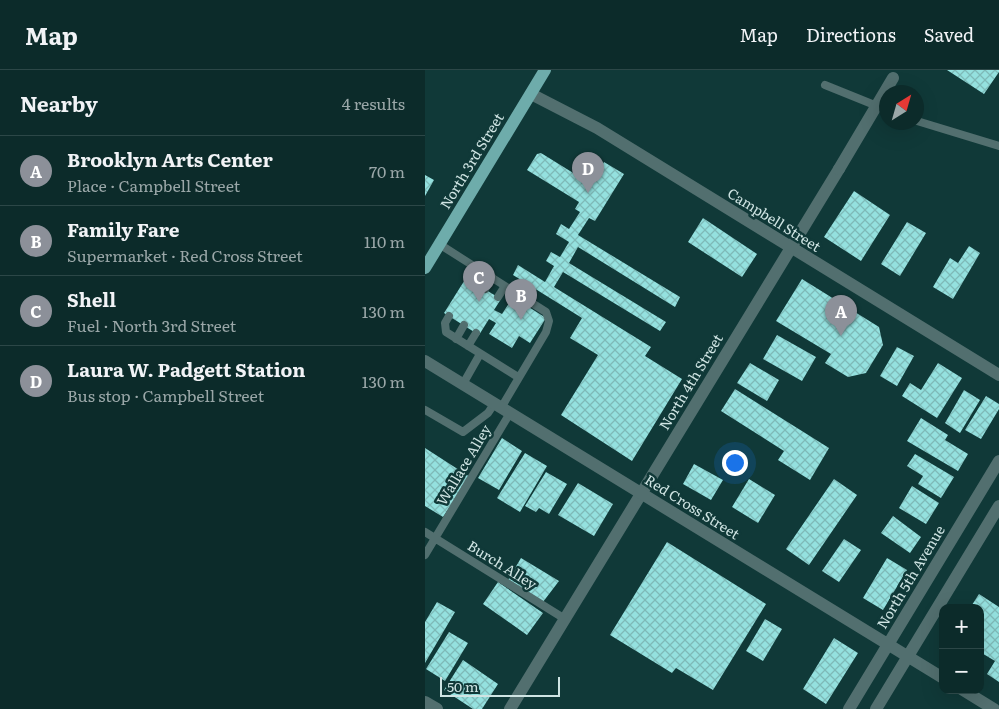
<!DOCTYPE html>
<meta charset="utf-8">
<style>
body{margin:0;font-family:Literata,serif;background:#153332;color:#f1f3f6}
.controls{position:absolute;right:15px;bottom:15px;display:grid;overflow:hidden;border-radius:10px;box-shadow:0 5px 20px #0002}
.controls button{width:45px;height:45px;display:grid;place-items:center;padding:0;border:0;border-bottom:1px solid #2c4747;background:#0c2b2a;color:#f1f3f6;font:25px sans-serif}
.compass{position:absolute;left:454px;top:15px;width:45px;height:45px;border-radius:50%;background:#0c2b2a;box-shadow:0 5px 20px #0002;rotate:37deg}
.scale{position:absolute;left:15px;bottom:12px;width:120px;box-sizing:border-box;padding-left:5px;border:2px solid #cfe4e3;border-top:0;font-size:14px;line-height:18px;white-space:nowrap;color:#cfe4e3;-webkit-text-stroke:4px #103938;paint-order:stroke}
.you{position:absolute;left:309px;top:392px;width:18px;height:18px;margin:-12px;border:4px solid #fff;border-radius:50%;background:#1a73e8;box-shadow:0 0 0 8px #1a73e833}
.badge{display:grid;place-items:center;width:32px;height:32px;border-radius:50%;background:#8c9099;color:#fff;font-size:16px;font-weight:700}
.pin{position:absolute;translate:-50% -41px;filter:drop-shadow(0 1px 2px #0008)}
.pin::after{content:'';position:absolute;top:26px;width:18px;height:15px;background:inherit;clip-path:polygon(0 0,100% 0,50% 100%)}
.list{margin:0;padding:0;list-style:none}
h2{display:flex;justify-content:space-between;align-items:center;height:65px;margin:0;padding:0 20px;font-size:21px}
h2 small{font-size:16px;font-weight:400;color:#9aa7a8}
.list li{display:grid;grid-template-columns:32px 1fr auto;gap:15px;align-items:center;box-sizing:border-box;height:70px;padding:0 20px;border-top:1px solid #2c4747}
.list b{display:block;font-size:19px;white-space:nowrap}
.list p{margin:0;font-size:16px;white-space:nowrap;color:#9aa7a8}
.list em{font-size:16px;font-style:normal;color:#9aa7a8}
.map{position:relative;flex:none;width:574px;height:639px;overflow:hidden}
header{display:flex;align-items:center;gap:30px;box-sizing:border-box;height:70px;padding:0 25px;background:#0c2b2a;border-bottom:1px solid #2c4747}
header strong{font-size:24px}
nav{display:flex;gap:28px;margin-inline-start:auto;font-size:18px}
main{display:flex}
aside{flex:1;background:#0c2b2a}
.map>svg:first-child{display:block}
.building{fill:url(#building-cross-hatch)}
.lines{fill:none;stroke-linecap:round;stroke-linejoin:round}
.service{stroke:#526f6f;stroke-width:8}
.minor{stroke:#526f6f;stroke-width:12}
.tertiary{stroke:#526f6f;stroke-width:12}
.primary{stroke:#6eacab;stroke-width:12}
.minor-bridge{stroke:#526f6f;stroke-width:12}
.labels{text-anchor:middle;stroke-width:5;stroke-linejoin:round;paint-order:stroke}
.street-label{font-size:14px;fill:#cfe4e3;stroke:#103938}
</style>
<header>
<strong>Map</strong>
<nav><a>Map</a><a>Directions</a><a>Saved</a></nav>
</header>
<main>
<aside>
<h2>Nearby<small>4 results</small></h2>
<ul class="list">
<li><span class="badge">A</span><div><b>Brooklyn Arts Center</b><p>Place · Campbell Street</p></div><em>70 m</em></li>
<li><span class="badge">B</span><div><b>Family Fare</b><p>Supermarket · Red Cross Street</p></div><em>110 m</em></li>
<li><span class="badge">C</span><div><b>Shell</b><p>Fuel · North 3rd Street</p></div><em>130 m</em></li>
<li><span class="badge">D</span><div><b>Laura W. Padgett Station</b><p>Bus stop · Campbell Street</p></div><em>130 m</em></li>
</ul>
</aside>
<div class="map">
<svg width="574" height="639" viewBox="0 0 574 639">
<defs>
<pattern id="building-cross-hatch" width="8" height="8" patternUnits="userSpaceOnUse" patternTransform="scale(1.25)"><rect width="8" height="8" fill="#94e1df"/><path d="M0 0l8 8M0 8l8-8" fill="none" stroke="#7ebab8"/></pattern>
</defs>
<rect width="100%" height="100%" fill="#103938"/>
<path class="building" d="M522,0H574V2L559,24Z
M116,83L166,114L179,92L199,104L170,151L164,148L153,165L255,227L250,237L153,177L144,193L241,252L235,261L138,202L129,217L226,277L220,286L257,309L207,391L136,345L173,285L145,268L157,248L88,205L93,195L120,212L129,196L121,191L126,182L135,187L144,172L131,164L136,154L144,159L155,142L150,139L154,132L102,100L112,84Z
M0,105L9,110L0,126Z
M429,121L465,145L436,191L399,167Z
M278,148L332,184L317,207L263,172Z
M482,152L501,163L475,206L456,194Z
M544,176L555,183L528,229L508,217L525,188L533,193Z
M41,208L76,229L69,240L77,244L88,227L121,248L105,273L94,266L87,278L64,264L71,253L64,249L54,265L19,243Z
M377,209L454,257L458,275L441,303L423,307L400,293L406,284L351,251Z
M352,265L391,287L377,311L338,289Z
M472,277L489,286L472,316L455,306Z
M325,293L354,310L342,331L312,313Z
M513,293L537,308L512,348L477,326L485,313L496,320Z
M310,319L404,378L385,410L353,390L359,381L296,341Z
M539,320L555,330L535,363L520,353Z
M561,326L574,334V339L556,369L540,360Z
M496,348L523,365L520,370L543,384L533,401L482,371Z
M77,368L97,381L74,420L53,408Z
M0,378L45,407L18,447L0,436Z
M100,383L122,396L95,442L72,428Z
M490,384L529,407L516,428L493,414L498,406L482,396Z
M269,394L298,410L286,430L258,414Z
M121,402L142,414L124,444L114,438L111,442L100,436Z
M324,409L350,425L333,453L307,437Z
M409,409L432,425L384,495L361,479Z
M153,413L188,434L169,466L133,445Z
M487,416L514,433L501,454L474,438Z
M468,446L496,467L485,483L456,463Z
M419,469L436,480L414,512L397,501Z
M242,472L341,534L288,620L251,598L247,603L185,565Z
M96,488L134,511L118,532L83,510Z
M462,488L482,500L458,540L438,528Z
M73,512L118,543L102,565L58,534Z
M554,524L574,537V612L562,604L570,591L555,582V538H545Z
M12,532L30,542L0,593V552Z
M340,549L357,559L338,591L321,581Z
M24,562L43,573L20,611L1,599Z
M409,568L433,583L401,634L378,619Z
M38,590L73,614L57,639H48L19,620Z"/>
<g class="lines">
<path class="service" d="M400,15L462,40
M492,51L574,76
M14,174L121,242L124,251L121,262L76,338
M45,210L53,198
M60,219L67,207
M73,227L80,216
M24,246L20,253L21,262L93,307
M31,269L39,255
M43,276L51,263
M38,314L55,284
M0,340L38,362L63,343L69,334
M0,462L140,549
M0,485L85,343"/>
<path class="minor" d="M106,24L172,58L574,305
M0,632L12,639
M85,639L414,99"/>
<path class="tertiary" d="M0,291L518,608
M538,620L569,639
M424,639L574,391
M451,639L574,436"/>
<path class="primary" d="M0,198L120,0"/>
<path class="minor-bridge" d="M414,99L468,8"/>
</g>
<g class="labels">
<g class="street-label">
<text transform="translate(47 91) rotate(-59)" y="5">North 3rd Street</text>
<text transform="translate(349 150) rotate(32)" y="5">Campbell Street</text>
<text transform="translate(266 312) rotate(-59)" y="5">North 4th Street</text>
<text transform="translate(39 395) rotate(-59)" y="5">Wallace Alley</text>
<text transform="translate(267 437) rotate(32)" y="5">Red Cross Street</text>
<text transform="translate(77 495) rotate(32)" y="5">Burch Alley</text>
<text transform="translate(486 507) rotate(-59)" y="5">North 5th Avenue</text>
</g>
</g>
</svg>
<div class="controls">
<button>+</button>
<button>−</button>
</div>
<svg class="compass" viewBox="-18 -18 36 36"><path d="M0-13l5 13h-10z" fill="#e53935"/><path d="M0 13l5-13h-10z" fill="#9aa7a8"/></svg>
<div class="scale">50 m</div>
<div class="you"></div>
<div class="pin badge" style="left:416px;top:266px">A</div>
<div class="pin badge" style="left:96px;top:250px">B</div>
<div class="pin badge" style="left:54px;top:232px">C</div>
<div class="pin badge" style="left:163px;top:123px">D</div>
</div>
</main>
